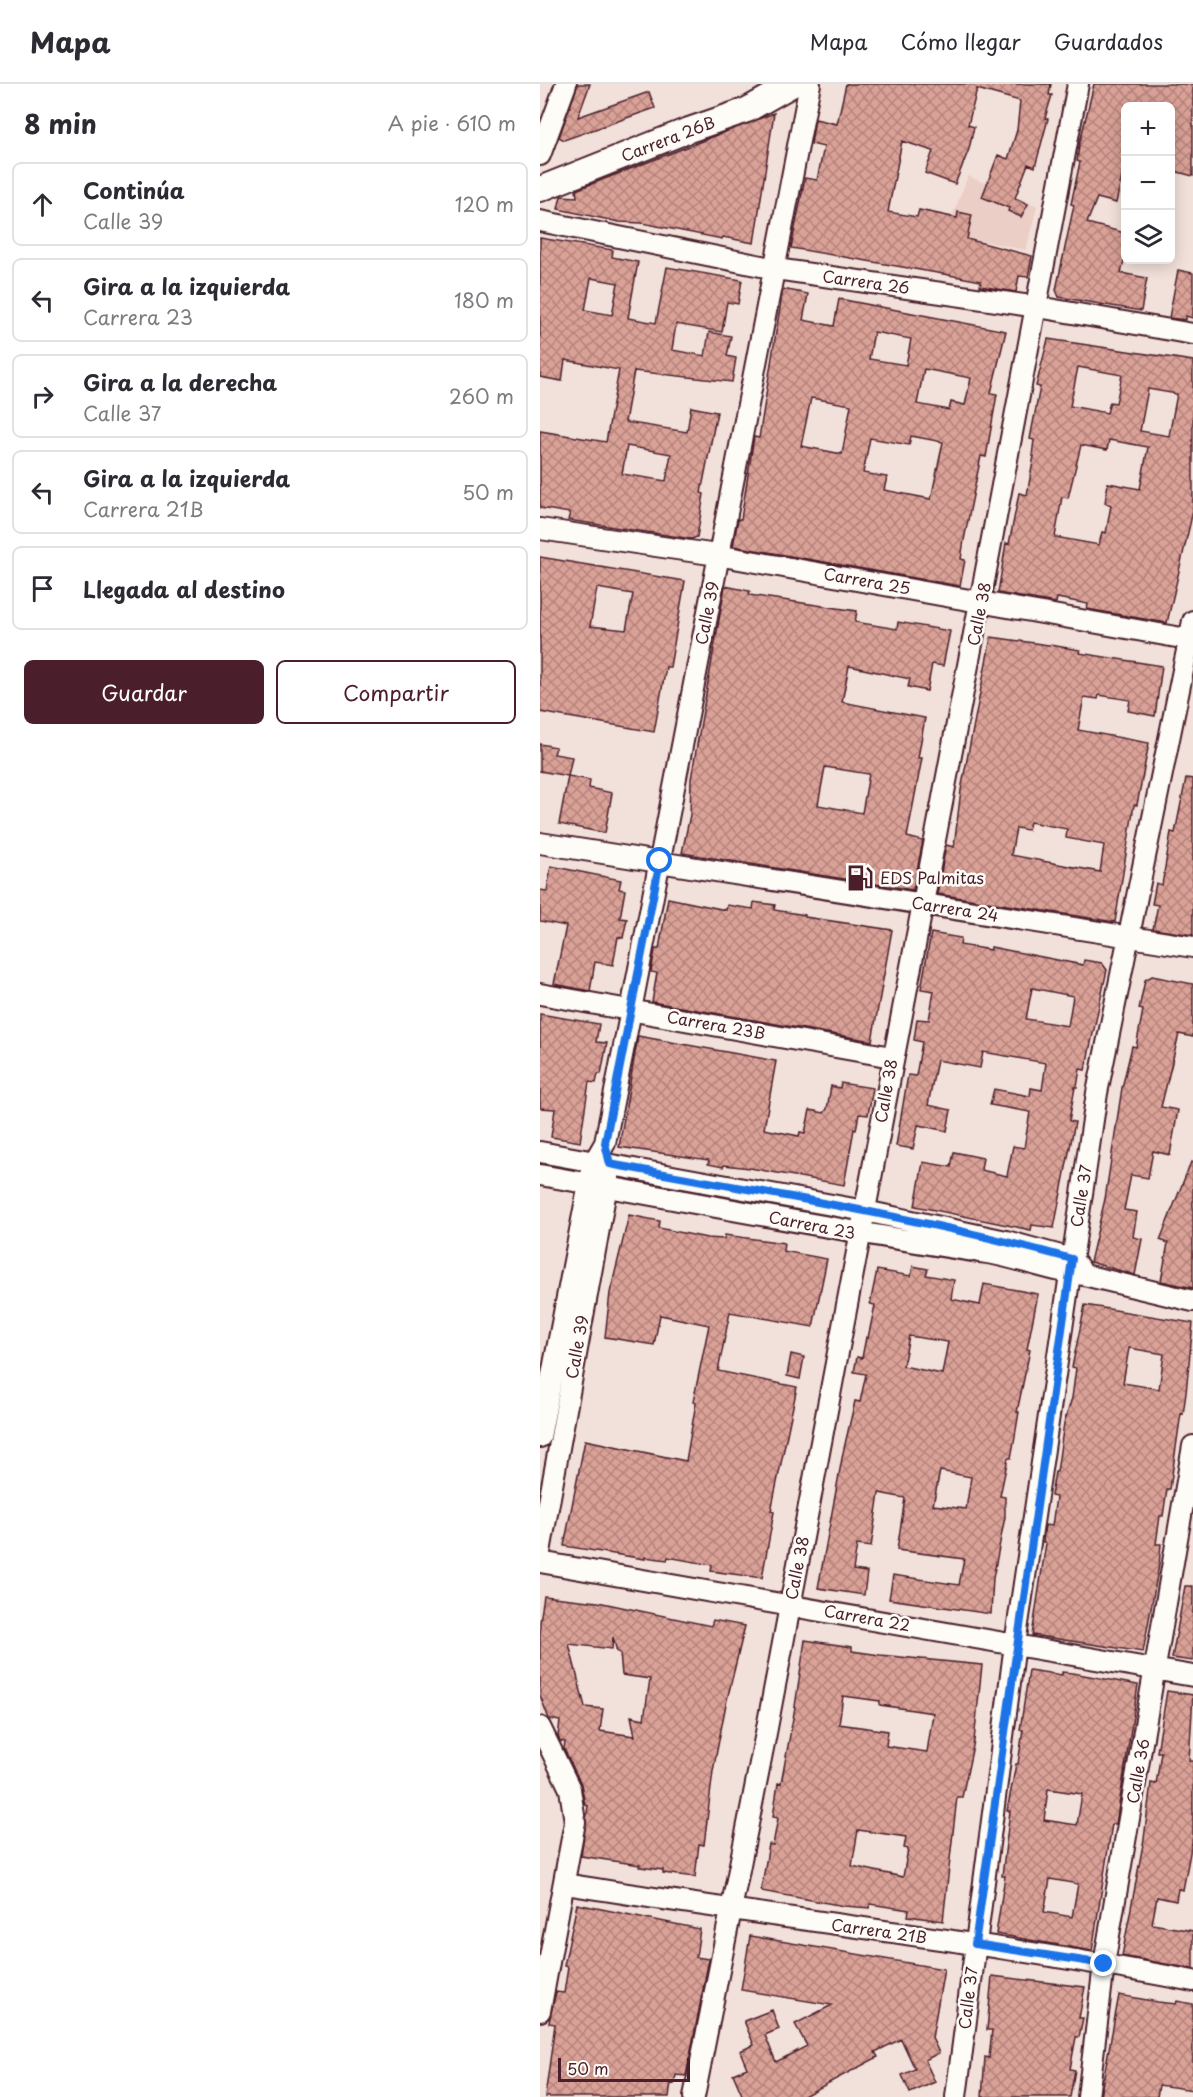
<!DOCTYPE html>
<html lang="es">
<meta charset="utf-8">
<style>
body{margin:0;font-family:"Playpen Sans",sans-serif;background:#f2f2f3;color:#2b2b33}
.controls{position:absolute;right:18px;top:18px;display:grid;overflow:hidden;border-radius:9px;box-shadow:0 3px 15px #0003}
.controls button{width:54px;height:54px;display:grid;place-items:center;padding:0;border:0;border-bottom:2px solid #e1e1e2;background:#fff;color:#2b2b33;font:30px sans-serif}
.scale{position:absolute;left:18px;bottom:15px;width:132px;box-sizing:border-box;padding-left:6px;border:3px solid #4a1f2b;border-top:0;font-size:16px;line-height:21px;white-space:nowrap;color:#4a1f2b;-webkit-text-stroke:4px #fdfcf7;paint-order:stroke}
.stop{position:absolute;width:18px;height:18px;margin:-14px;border:4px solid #1a73e8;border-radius:50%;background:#fff}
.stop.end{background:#1a73e8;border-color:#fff;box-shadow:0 2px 6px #0008}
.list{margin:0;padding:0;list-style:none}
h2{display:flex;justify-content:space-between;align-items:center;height:78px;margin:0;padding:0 24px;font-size:26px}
h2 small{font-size:20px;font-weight:400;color:#7c7c81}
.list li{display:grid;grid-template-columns:39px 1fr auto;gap:18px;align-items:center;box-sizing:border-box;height:84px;margin:0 12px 12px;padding:0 12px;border:2px solid #e1e1e2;border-radius:9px}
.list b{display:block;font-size:22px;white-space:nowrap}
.list p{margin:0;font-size:20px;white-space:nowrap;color:#7c7c81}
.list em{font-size:20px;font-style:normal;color:#7c7c81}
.actions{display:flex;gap:12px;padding:18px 24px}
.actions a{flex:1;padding:14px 0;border:2px solid #4a1f2b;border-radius:9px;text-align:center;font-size:21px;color:#4a1f2b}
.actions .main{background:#4a1f2b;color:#fff}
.icon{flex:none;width:33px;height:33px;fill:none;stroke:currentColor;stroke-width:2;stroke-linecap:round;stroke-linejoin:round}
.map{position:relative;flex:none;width:653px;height:2013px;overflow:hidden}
header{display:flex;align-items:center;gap:36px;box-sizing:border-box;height:84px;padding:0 30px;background:#fff;border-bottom:2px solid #e1e1e2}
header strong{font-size:28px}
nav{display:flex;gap:33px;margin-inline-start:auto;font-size:21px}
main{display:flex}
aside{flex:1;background:#fff}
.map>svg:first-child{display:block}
.built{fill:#ebcec6}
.building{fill:url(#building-cross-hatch);stroke:#4a1f2b;stroke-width:1.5;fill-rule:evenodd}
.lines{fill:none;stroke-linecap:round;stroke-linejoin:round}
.minor-casing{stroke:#4a1f2b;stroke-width:24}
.major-casing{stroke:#4a1f2b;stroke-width:28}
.minor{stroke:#fdfcf7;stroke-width:20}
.major{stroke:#fdfcf7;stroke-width:24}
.route{stroke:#1a73e8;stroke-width:8}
.labels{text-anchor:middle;stroke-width:5;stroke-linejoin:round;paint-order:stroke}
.street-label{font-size:16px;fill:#4a1f2b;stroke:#fdfcf7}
.poi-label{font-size:16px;fill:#4a1f2b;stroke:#fdfcf7;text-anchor:start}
</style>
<header>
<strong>Mapa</strong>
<nav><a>Mapa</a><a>Cómo llegar</a><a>Guardados</a></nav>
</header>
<main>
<aside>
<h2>8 min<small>A pie · 610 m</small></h2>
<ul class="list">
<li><svg class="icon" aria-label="ahead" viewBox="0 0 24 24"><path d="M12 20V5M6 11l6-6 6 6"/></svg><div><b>Continúa</b><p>Calle 39</p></div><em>120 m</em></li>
<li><svg class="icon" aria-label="left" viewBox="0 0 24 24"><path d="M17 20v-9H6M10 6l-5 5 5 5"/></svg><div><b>Gira a la izquierda</b><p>Carrera 23</p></div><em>180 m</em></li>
<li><svg class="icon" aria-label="right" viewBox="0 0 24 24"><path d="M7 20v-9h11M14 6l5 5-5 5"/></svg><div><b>Gira a la derecha</b><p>Calle 37</p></div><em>260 m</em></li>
<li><svg class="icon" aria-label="left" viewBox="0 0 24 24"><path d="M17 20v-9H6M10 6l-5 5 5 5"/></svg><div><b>Gira a la izquierda</b><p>Carrera 21B</p></div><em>50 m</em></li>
<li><svg class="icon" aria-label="arrive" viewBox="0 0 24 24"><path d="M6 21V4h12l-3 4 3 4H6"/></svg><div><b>Llegada al destino</b></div></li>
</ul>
<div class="actions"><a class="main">Guardar</a><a>Compartir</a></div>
</aside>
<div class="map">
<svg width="653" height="2013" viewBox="0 0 653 2013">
<defs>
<pattern id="building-cross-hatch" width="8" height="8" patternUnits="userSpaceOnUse" patternTransform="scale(1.5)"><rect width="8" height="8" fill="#daa197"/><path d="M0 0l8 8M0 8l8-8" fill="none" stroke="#b3837b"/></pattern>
</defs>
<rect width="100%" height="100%" fill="#f2e1da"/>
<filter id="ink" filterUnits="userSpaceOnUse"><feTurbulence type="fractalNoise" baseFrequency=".0167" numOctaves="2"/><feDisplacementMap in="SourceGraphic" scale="12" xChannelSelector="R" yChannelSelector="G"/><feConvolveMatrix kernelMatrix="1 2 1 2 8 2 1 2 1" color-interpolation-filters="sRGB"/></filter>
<g filter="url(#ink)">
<path class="built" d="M428,92L497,122L486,166L409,150L413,130Z"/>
<path class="building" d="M38,0H50L38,33L109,8L115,24L24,56L19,53Z
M306,0H511L509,11H512L505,34L508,35L495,83L488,80L475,114L488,120L481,133L468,127L469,124L442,113L458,71L468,75L477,46L480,17L437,5L428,41L434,43L429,65L415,100L385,89L393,67L362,57L348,128L377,133L379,126L417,134L418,128L432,131L427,155L492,172L488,193L479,192L476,208L440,202L441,197L409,191L251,164L265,94L277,96L284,63L271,60L275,35L297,40Z
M554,0H653V92L630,86V22H585V93L582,92L576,119L557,114L547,139L585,149V172L581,189L607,194L601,227L519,213L516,206L534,121L531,120L540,78L537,77L539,62Z
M234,29L214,159L183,153L182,155L102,139L79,138L18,125L21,112L37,113L36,106Z
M0,154L73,166L72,173L98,178L88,234L116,239L127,183L202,196L198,220L187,218L182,248L136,240L132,266L165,272L169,248L191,252L187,272L196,274L192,298L94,287L85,338L147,348L151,323L177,328L161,409L164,410L157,453L152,455L28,436L30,429L0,424V347L66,358L79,286L25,276L22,297L0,293ZM51,194L78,199L72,231L45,226ZM87,362L131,370L126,397L82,390Z
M638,186L653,189V234L646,232V236L629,234Z
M243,205L268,210L263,236L294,242L299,215L466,247L451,309L457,310L446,373L441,372L424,456L421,475L425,476L420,502L193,462L198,435H201L214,353L219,354ZM334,248L371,255L366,281L329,275ZM384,285L431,294L425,321L411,318L409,326L377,320ZM271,314L311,321L302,370L261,362ZM371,352L403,358L391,415L344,406L347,393L323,389L330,354L369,361Z
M508,255L653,277V427L627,539L547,525L548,520L517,514L516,519L458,509L466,459L469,460L479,409L487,411L494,372H492L494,356L490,355L500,303L496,302ZM538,283L582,291L576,319L570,318L567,329L530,322ZM608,305L637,310L629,352L600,347ZM569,356L608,363L600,405L568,399L565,419L571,421L566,449L562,448L559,461L515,453L522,413L528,414L541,361L567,366Z
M0,473L145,497L130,583H126L114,648L0,628ZM57,504L93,510L86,546L50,542Z
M185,502L210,507L209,511L317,527L315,538L357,545L358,538L410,547L403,582L392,580L387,607L368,603L370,595L309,582L302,618L385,634L378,674H382L367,753L383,757L373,806L142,769L150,731L151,695ZM285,683L329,690L322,729L278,721Z
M451,553L516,562L540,566L539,569L622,582L615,632L588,627L590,616L559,611L558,615L544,613L538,646L609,659L597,721H594L575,838L397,810L406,761L414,763L421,706ZM490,738L527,745L526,754L564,761L560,788L471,771L476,744L488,746Z
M0,660L16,663L14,670L32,673L28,692L50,696L49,704L72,709L65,749L19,740L28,692L0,687Z
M646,694L653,695V851L613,845L618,821L612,820L616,799L622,801L631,748L635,749Z
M11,782L81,796L79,805L85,806L80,834L87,835L83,854L78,853L73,881L55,878L50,907L14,900L26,842L0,837V806L7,807Z
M128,814L186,826L187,821L213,825L214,818L235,821L234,826L265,831V833L352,846L332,957L112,918L117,889L111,888L115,865H119Z
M391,849L421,854L420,861L451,866V863L543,881L544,876L562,879L567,886L545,986L540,985L537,1003H535L529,1037L535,1038L514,1144L492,1141L491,1146L375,1122L383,1078L411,1083L414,1068L443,1074L441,1086L467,1092L473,1062L484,1064L490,1028L450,1021L454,1005L490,1012L491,1004L502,1006L506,979L443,968L440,984L397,976L388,1021L411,1026L407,1047L378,1041L373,1065L356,1062L368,991L376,992L382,958L374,956L377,935L389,936L394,907L381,905ZM492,904L533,912L528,942L486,935Z
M612,892L653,900V953L639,950L621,1023L638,1026L630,1071L613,1067L608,1094L591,1091L584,1126L597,1128L593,1153L602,1155L595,1191L550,1178L565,1115L582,1004L592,962L596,963L603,926L599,925L605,896Z
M0,930L59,940L56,958L67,959L61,990H58L56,999L49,998L40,1058L11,1053L15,1025L0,1024Z
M98,952L236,977L224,1045L259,1052L260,1048L265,1049L270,1026L284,1029L287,1025L291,1002L300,1004L301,999L333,1004L328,1031L319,1030L316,1046L314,1045L304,1101L210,1084L184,1081L183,1083L168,1080L169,1076L79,1063Z
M651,1078L653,1079V1204L621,1197L628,1159L620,1156Z
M89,1131L120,1137L119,1144L167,1154L184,1155L185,1151L244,1159L243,1167L287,1175L273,1243L190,1228L178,1287L257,1303L231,1427L234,1428L222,1494L171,1487L172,1481L128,1473L127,1476L105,1473V1475L24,1462L45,1356L146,1377L156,1319L153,1318L169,1241L120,1231L114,1261L65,1253L70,1209Z
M373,1182L388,1185L386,1191L414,1196L411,1215L440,1221L444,1200L498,1210L487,1265L490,1266L477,1328H479L474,1358L471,1374H468L460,1412L465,1413V1433L453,1494L451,1530L349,1515L353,1491L419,1501L424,1475L357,1466L365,1414L339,1409L331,1463L317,1461L313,1486L327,1488L324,1511L278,1504L303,1369L315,1317L320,1318L326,1290L314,1288L317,1273L322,1274L326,1253L328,1254L335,1221L330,1220L337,1186L371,1192ZM369,1252L408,1258L402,1290L363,1282ZM400,1387L431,1393L426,1425L393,1421Z
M545,1221L653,1239L646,1309L643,1330L641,1329L630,1405H627L623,1432H620L616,1460H621L619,1481L603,1568L492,1551L506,1459L503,1458L505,1441L512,1442L516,1413L511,1412L515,1388H517L524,1339L532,1314L536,1284L532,1283ZM589,1264L624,1270L619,1305L583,1299Z
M251,1270L264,1273L260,1295L247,1292Z
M645,1502H653V1577L632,1574Z
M4,1512L58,1518L171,1542L173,1536L205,1542L186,1620L173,1687L164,1761L159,1760L155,1793L123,1789V1786L99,1783L100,1781L41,1772L48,1722L45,1721L41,1700L24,1665L25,1658L20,1657L18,1652L20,1637L9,1635L0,1611V1538ZM73,1553L77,1568L80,1569L82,1591L110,1595L104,1635L91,1632L95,1652L60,1647L63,1625L45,1623L29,1560L72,1565Z
M265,1556L312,1563V1567L340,1571L442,1581L434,1657L422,1713H417L403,1837L368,1832L369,1826L330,1820V1824L304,1822L221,1807L229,1760L233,1761L238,1734L233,1733L238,1699L241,1700L254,1629ZM303,1612L340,1617V1621L393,1629L387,1668L346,1662L348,1647L299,1640ZM318,1746L366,1753L364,1764L368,1765L363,1793L312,1782Z
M489,1586L522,1591V1588L533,1589L598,1601L576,1740H572L552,1867L456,1850L465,1792H462L470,1727H467L476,1680H478L483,1646H480ZM508,1705L542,1710L537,1741L504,1736ZM510,1795L538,1800L532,1833L504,1828Z
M627,1607L653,1611L649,1677H653V1753L643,1806L638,1805L636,1817L617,1813L612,1840L653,1847V1885L582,1872L604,1755L611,1699L616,1700L621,1668H617Z
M37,1820L160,1845L156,1873L169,1875L146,1992L136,1991L134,2000L131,1999L129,2013H5L15,1940L9,1939L10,1933L16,1908L24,1909L28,1883L24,1882Z
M210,1852L404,1885L392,1954L399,1969L385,1976L395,1998L370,2009L362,1991L375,1985L361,1955L335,1968L338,1973L262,2013H203L193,1990L207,1984L200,1967L214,1961L204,1937L232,1926L239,1945L225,1951L236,1978L267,1962L255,1940L292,1921L201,1906Z
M452,1892L545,1903L539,1934H543L539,1953H536L530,1985L535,1986L530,2013H442L445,1973L449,1974L452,1946H447Z
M579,1911L618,1918L636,1920L637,1917L653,1920V2006L619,2001L617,2013H560Z"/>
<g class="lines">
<g class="minor-casing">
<path id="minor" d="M0,71L26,0
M0,137L236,185L498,223L653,250
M0,445L177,471L653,556
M0,759L653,863
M0,910L352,973
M0,1068L325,1127L466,1157L532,1175L540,1185
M0,1091C149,1117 297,1147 447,1169C480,1174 511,1188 544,1191L653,1217
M0,1353L49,1100L54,1078L65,1059L91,926L270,0
M0,1468L69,1090
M0,1478L653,1592
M0,1643L30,1705L35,1738L0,1927
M25,1800C234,1834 445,1857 653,1897
M154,2013L226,1649L538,0
M416,2013L475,1560L557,1009L653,537
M548,2013L564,1880L653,1362"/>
</g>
<g class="major-casing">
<path id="major" d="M0,105L146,47L207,26L253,0"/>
</g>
<use href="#minor" class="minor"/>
<use href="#major" class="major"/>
</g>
</g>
<g class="lines" filter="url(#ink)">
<path class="route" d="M120,777L65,1059L70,1080C225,1109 381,1133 532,1175L435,1860L564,1880"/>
</g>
<defs>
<g id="fuel-bare" transform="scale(2.07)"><path d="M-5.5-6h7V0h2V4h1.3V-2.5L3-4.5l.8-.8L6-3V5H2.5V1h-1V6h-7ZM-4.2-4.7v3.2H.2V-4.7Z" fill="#4a1f2b" stroke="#fdfcf7" stroke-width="2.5" paint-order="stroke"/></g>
</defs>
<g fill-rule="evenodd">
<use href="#fuel-bare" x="320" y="794"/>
</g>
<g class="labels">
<g class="street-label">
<text transform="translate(128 55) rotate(-21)" y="6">Carrera 26B</text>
<text transform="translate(326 198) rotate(8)" y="6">Carrera 26</text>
<text transform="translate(327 497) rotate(10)" y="6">Carrera 25</text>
<text transform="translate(167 529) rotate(-79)" y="6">Calle 39</text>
<text transform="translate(439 530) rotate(-79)" y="6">Calle 38</text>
<text transform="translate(415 825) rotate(9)" y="6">Carrera 24</text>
<text transform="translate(176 941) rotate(10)" y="6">Carrera 23B</text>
<text transform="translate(346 1007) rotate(-80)" y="6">Calle 38</text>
<text transform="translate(541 1112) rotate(-81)" y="6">Calle 37</text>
<text transform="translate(272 1141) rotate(11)" y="6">Carrera 23</text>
<text transform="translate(37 1263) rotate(-80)" y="6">Calle 39</text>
<text transform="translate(257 1484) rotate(-79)" y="6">Calle 38</text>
<text transform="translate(327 1534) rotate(10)" y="6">Carrera 22</text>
<text transform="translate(598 1687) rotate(-80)" y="6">Calle 36</text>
<text transform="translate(339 1847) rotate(8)" y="6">Carrera 21B</text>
<text transform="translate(428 1914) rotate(-83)" y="6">Calle 37</text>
</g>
<g class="poi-label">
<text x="340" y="800">EDS Palmitas</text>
</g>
</g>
</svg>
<div class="controls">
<button>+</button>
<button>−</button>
<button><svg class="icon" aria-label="layers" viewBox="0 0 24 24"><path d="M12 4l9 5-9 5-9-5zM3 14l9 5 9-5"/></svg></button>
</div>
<div class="scale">50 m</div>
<div class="stop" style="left:120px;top:777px"></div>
<div class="stop end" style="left:564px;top:1880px"></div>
</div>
</main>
